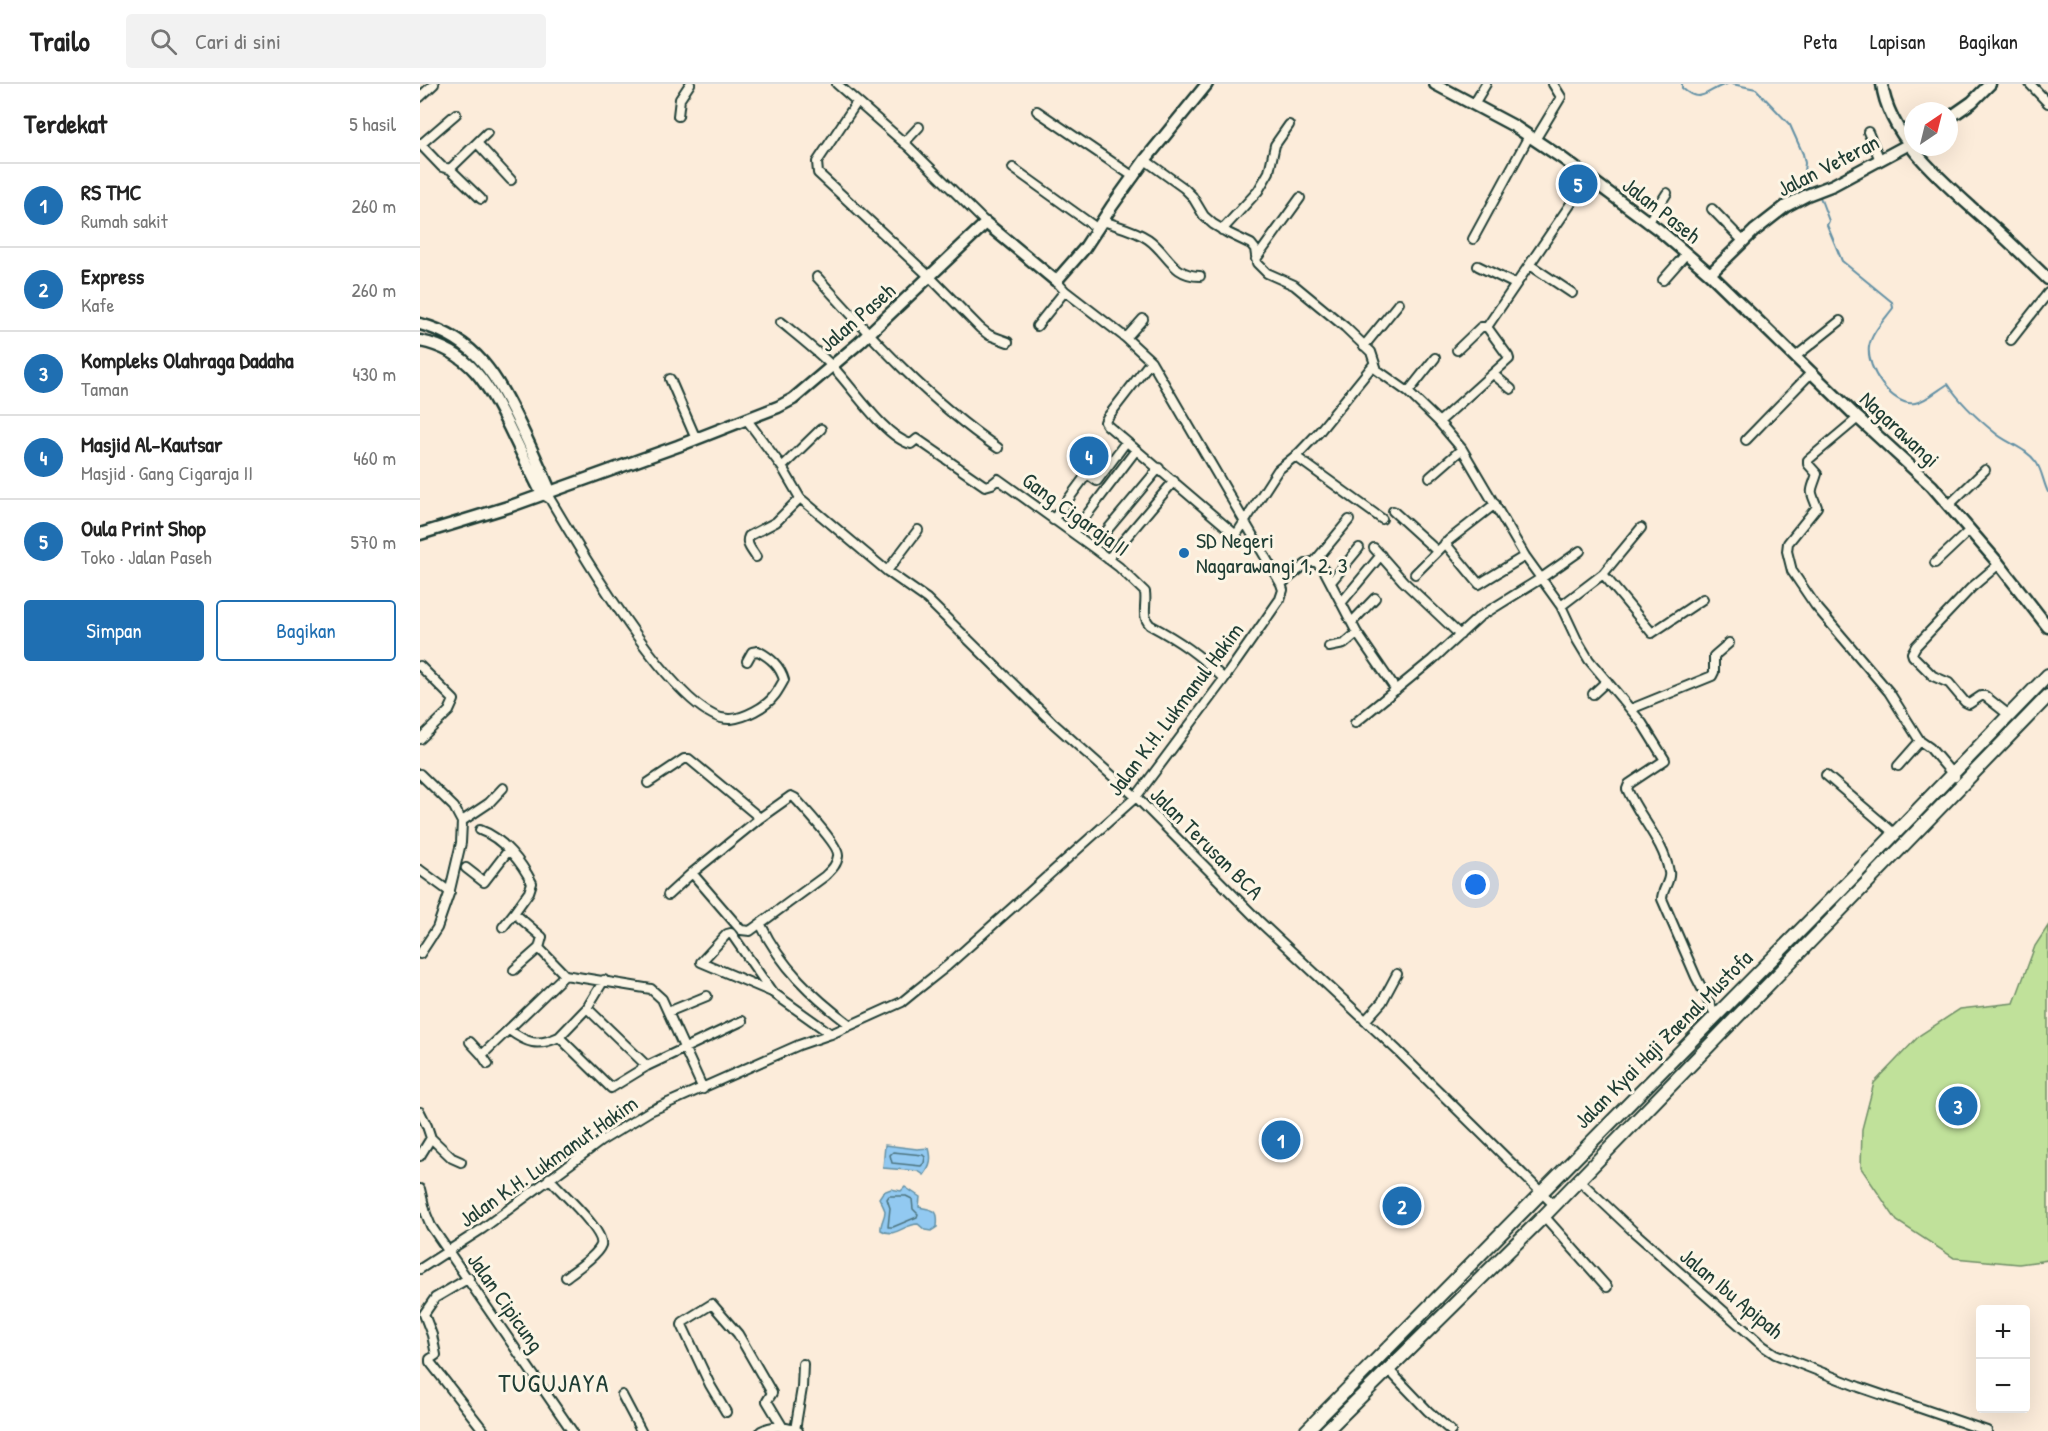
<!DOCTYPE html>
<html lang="id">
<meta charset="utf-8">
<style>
body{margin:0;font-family:"Patrick Hand",sans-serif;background:#f2f2f2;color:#222}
.controls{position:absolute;right:18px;bottom:18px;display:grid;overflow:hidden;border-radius:6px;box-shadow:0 6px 24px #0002}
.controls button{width:54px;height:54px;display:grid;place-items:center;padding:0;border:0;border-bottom:2px solid #e0e0e0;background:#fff;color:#222;font:30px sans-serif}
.compass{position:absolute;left:1484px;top:18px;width:54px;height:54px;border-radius:50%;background:#fff;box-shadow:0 6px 24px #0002;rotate:35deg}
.you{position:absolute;left:1056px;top:801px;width:21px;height:21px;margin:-15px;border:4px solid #fff;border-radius:50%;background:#1a73e8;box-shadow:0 0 0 9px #1a73e833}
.badge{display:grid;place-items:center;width:39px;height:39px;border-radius:50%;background:#1f6fb2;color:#fff;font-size:20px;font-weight:700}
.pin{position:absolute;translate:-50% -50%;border:3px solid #fff;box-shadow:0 2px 6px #0006}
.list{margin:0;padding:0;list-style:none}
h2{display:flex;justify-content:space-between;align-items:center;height:78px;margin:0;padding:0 24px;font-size:26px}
h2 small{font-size:20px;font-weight:400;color:#767676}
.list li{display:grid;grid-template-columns:39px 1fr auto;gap:18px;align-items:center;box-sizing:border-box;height:84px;padding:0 24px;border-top:2px solid #e0e0e0}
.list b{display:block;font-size:22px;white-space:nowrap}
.list p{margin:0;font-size:20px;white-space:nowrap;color:#767676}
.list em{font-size:20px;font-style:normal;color:#767676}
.actions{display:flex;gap:12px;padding:18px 24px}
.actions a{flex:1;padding:14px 0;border:2px solid #1f6fb2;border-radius:6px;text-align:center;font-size:21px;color:#1f6fb2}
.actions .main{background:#1f6fb2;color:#fff}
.icon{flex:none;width:33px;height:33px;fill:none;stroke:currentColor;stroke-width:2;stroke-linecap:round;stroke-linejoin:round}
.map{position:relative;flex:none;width:1628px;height:1347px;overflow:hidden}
header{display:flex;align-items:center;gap:36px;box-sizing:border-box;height:84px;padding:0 30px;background:#fff;border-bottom:2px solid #e0e0e0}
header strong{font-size:28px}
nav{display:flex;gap:33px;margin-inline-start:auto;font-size:21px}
.search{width:420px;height:54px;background:#f2f2f2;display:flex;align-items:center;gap:15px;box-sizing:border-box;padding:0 21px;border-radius:6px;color:#767676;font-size:22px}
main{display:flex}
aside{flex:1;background:#fff}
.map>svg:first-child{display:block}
.green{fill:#c0e19a;stroke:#708f67;stroke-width:1.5}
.water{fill:#92c9f1;stroke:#6491a5;stroke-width:1.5}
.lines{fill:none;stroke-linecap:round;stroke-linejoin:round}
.shore{stroke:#4d7580;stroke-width:1.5}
.stream{stroke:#6491a5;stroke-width:2}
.street-casing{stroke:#1f3d34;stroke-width:12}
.secondary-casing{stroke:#1f3d34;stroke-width:15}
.primary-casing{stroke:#1f3d34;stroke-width:16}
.street{stroke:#fcf5e5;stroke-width:8}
.secondary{stroke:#fcf5e5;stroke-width:10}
.primary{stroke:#fcf5e5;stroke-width:12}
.poi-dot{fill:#1f6fb2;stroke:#fcf5e5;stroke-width:2}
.labels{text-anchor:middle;stroke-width:6;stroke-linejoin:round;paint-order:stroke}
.street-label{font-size:22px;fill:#1f3d34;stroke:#fcf5e5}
.poi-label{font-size:22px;fill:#1f3d34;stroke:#fcf5e5;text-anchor:start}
.quarter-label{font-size:26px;letter-spacing:1.5px;fill:#1f3d34;stroke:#fcf5e5}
</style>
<header>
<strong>Trailo</strong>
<div class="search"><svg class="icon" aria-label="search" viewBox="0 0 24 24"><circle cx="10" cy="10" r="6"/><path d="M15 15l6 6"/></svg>Cari di sini</div>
<nav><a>Peta</a><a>Lapisan</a><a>Bagikan</a></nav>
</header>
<main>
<aside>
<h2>Terdekat<small>5 hasil</small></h2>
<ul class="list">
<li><span class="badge">1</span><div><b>RS TMC</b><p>Rumah sakit</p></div><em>260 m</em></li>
<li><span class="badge">2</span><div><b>Express</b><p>Kafe</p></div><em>260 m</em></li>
<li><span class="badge">3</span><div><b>Kompleks Olahraga Dadaha</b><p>Taman</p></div><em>430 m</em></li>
<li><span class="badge">4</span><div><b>Masjid Al-Kautsar</b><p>Masjid · Gang Cigaraja II</p></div><em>460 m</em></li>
<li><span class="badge">5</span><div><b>Oula Print Shop</b><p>Toko · Jalan Paseh</p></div><em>570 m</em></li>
</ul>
<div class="actions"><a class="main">Simpan</a><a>Bagikan</a></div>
</aside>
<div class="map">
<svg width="1628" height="1347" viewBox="0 0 1628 1347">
<rect width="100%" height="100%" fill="#fcecda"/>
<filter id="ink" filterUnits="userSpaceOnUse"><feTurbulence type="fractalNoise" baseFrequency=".0167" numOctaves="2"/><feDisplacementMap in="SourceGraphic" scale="12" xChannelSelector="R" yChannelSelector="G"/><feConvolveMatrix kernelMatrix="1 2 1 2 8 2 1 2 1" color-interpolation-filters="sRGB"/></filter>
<g filter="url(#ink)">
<path class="green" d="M1628,842V1176L1599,1180L1534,1174L1477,1137L1441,1084L1442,1045L1454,999L1500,951L1540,925L1594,919L1615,862Z"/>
<path class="water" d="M465,1061L497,1065L509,1064C512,1075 511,1082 504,1091L498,1087L463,1084Z
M485,1103L500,1113L499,1123C514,1127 519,1124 517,1143L511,1147L505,1146L498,1140C484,1140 475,1155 461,1146C460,1139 465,1134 465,1127C464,1123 461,1118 459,1114L463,1108L471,1105L481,1107Z"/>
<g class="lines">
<path class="shore" d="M473,1068L503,1071L505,1073L504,1079L501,1082L472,1079L470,1071Z
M469,1112H486L492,1115L493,1125L498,1130L497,1133L473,1143H468L470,1124L467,1115Z"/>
<path class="stream" d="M1262,0V4C1282,22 1287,5 1307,0
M1312,0L1336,5L1370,41L1383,70L1385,79L1384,87L1388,102
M1400,113L1409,137L1407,141L1422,177L1472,218L1473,224C1465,235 1451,249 1449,263C1446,284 1472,323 1495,319C1506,317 1518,306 1528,300C1539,317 1558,335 1574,348C1586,359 1606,364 1616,378C1622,386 1623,398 1628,408"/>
<g class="street-casing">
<path id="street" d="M417,0L489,63L566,139
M1610,0L1628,19
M0,13L14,0
M437,18L397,78L398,89L510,193L560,244L569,251L588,258
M1054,20L1066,0
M617,27L714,93
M258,32L260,15L270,0
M1448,48L1460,76
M1115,56L1141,13L1133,0
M57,59L91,96
M484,59L499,43
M0,60L22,83L30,85L61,115
M0,61L36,30
M725,76L764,104L772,112L784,132L793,140L808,149L831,160L835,165L837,179L847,189L874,201L925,243L951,268L957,286L988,308L1019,338L1042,365L1105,472L1141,522L1157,556L1169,576L1222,639L1245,676L1209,700L1207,705C1219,733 1244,758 1249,788C1251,797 1242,805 1242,815L1276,893L1296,932
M593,84L678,145
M30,85L67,49
M1292,125L1323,157
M683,137C697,142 715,146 728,155C748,169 752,192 780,192
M1228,139L1247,109
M802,146L838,107L849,88L855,61L869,41
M1053,155L1109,52
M836,175L880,114
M1110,181L1152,209
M1058,182L1095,200
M397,193C453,255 509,317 578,364
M1243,196L1266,170
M361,238C378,252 396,266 411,281C432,302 464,353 491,360L497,355L565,402L572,400L578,395L675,465L699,483L725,508C727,520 721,532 730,541C760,557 780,571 804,595
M617,242L645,207
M706,254L723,235
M1591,256L1628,209
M944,262L979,219
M1037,266L1061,243H1067
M1375,273L1420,237
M731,277L687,334L685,338L687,341L816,451L858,386L879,369L899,348L954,280
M1073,290L1091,305
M250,295L276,355
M988,308L1015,274
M1438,334L1388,376V380L1397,390C1391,409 1389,404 1397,423L1368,459L1367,467L1372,487L1395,521L1469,608L1500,657L1510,664L1535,693
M327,336L362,383L380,414L467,487L507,515L634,640L716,713L840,838L978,967L1134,1121
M1019,338L1089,275L1088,272L1067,243L1169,93
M1326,356L1392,288
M875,372L962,435
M362,383L401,345
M1010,393L1042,365
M122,410L130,415C155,457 259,640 311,635C324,634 346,623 354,612C358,607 361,601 364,596C360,582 351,574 338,567L332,568L327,577
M1528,422L1565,386
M973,427L1017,467
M633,436L667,390L677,397L706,358
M653,449L716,366
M1025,459L1059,500L1105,472
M673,463L739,384
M954,464L983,497L1040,551
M336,473C332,466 325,460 329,452L356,438L380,414
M688,475L754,397
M895,477L904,486L937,549L976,606
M1515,479L1550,446
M1579,480L1551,504L1496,562L1492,569L1493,572L1513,592L1529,599L1545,618L1549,620L1561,612H1565L1589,631
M467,487L498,446
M995,490L1029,456L1075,420
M1183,490L1232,549L1283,515
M911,498L939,464
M861,500L886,480L895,477L929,436
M922,518L961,471
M1141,522L1183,490L1221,444
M932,538L955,514
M909,563L924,560L937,549
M0,582L34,616L29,627L0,655
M1173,610L1187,597
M1211,625L1292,592L1294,588V572L1309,559
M935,639L1012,576L1059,533L1120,495L1160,467
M1478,682L1500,657
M0,690L34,723L42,738L41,759L29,810L17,844L0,870
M1406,691L1475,750
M228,699L264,675H269L340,734
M42,737L69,719L83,704
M60,746C83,754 102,779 112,799L109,808L94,829L122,853L119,864
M46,784L64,798L88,767
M0,786L30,808
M248,811L272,789L321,846L330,847L405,792C411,786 417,781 418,772C420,763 383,723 375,714L371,712L340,734L272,789
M341,841C361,883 393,913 429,940
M83,843L94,829
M94,886L119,864L145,891L231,905L242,915L283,1005
M184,896L167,924L139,953L191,1004L227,982L322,937
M352,908L281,878L307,850L311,849L352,908L411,950
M167,924L227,982
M248,928L287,912
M945,937L962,918L977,890
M89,946C107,959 117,963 139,953
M50,958L62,971
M68,980L62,971L145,891
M0,1028L7,1042L11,1054L0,1072
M11,1054L32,1074L41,1078
M129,1094C139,1106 185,1147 181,1161C177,1172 155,1186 146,1193
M1159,1096L1213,1147L1343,1262L1355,1270L1439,1303L1567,1347
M0,1105L6,1130L11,1142L152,1347
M1124,1132L1187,1203
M0,1185L62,1145L181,1057L230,1027L379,961L411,950L482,918L493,909L527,882L716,713L804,595L860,515L863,506L861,500L731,277L706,254L645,207L636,197
M49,1194L15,1214L4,1230L12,1251L16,1271L10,1275V1278L64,1347
M968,1285L1008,1327L1031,1347
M202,1311L221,1347
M306,1328L290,1301L262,1241L263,1238L292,1220L318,1250L352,1309L347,1317L362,1342
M375,1346L382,1304L383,1280
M341,1347C354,1340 365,1343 378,1347"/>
</g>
<g class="secondary-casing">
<path id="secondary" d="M1015,0L1094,42L1142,74L1239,146L1290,190L1438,334L1512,402L1579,480L1628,543
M1462,0C1469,57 1531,104 1571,141C1590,158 1609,177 1628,195
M1529,34L1552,18L1570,0
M1290,190L1334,147L1366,122L1387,111L1413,101L1493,58
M0,240C57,255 77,293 101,343C111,364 121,385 130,407
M0,257C51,267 68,301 89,343C100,366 111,388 122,410
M0,450L91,422L258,362L358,323L373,315L439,259L566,139L636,197L664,165L692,122L725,76L787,0"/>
</g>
<g class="primary-casing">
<path id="primary" d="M886,1347L1429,797L1628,591
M906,1347L1124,1132L1628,612"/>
</g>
<use href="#street" class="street"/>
<use href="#secondary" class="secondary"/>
<use href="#primary" class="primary"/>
</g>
</g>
<circle class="poi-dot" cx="764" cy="469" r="6"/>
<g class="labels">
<g class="street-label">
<text transform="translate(1408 81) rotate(-27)" y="8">Jalan Veteran</text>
<text transform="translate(1242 126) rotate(38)" y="8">Jalan Paseh</text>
<text transform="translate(437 233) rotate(-41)" y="8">Jalan Paseh</text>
<text transform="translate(1480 345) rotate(43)" y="8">Nagarawangi</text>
<text transform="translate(656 430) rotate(36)" y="8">Gang Cigaraja II</text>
<text transform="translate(755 625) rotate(-53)" y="8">Jalan K.H. Lukmanul Hakim</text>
<text transform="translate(787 759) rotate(45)" y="8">Jalan Terusan BCA</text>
<text transform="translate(1243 955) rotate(-45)" y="8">Jalan Kyai Haji Zaenal Mustofa</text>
<text transform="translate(128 1077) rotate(-35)" y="8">Jalan K.H. Lukmanut Hakim</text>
<text transform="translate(1312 1209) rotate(40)" y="8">Jalan Ibu Apipah</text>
<text transform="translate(86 1218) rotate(55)" y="8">Jalan Cipicung</text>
</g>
<g class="poi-label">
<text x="776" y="464">SD Negeri<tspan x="776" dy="25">Nagarawangi 1, 2, 3</tspan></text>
</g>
<g class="quarter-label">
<text x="134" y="1308">TUGUJAYA</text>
</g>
</g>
</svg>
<div class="controls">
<button>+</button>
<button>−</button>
</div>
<svg class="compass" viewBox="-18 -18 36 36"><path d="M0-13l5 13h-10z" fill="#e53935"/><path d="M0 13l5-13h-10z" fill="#767676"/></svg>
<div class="you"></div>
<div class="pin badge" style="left:861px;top:1056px">1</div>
<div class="pin badge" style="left:982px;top:1122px">2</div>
<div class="pin badge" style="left:1538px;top:1022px">3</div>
<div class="pin badge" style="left:669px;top:372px">4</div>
<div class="pin badge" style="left:1158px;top:100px">5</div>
</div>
</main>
